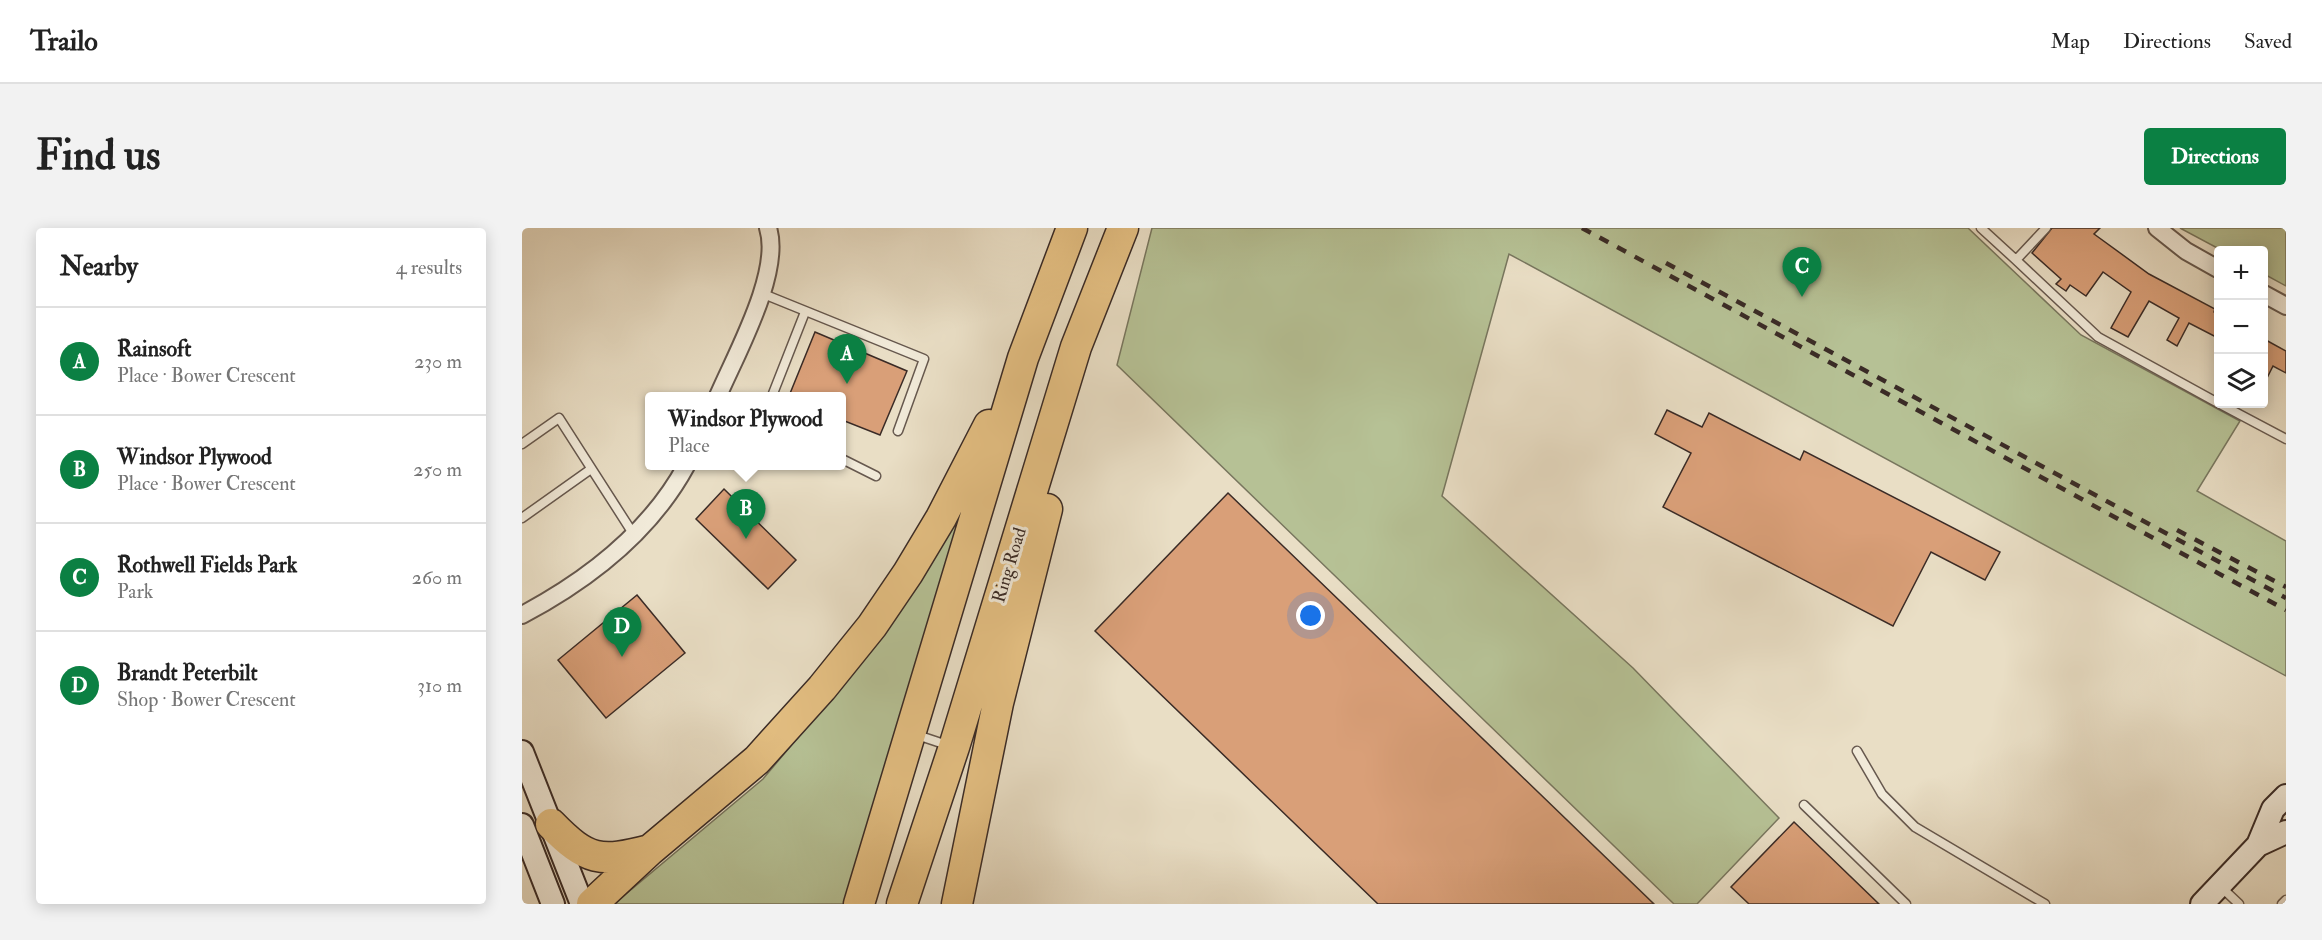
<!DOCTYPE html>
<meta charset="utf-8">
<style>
body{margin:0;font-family:"IM FELL Double Pica",serif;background:#f2f2f2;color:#222}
.controls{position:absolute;right:18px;top:18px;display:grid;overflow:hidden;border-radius:6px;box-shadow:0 3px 15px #0003}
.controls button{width:54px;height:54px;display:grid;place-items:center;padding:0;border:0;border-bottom:2px solid #e0e0e0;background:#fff;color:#222;font:30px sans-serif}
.you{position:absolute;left:789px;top:388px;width:21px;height:21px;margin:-15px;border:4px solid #fff;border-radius:50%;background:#1a73e8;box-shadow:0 0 0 9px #1a73e833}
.badge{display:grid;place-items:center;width:39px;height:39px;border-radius:50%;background:#0b8043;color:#fff;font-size:20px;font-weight:700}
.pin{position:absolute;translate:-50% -50px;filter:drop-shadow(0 2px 3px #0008)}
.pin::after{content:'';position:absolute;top:32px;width:21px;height:18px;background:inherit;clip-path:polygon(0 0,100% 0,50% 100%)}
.popup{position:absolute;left:123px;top:164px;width:201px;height:78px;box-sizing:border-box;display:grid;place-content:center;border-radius:6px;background:#fff;filter:drop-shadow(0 2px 4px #0005);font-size:20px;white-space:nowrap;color:#767676}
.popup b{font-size:22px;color:#222}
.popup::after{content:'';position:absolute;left:50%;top:100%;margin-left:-12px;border:12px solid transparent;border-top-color:#fff}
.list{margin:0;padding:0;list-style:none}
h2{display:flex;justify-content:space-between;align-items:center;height:78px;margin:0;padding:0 24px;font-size:26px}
h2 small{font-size:20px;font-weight:400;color:#767676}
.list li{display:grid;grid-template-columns:39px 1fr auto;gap:18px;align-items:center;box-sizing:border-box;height:108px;padding:0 24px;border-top:2px solid #e0e0e0}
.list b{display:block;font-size:22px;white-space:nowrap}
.list p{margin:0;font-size:20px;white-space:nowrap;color:#767676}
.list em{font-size:20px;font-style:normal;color:#767676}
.icon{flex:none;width:33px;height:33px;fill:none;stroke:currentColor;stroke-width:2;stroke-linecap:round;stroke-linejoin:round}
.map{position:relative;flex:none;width:1764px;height:676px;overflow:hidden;border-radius:6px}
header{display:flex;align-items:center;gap:36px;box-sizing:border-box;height:84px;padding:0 30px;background:#fff;border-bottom:2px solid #e0e0e0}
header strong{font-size:28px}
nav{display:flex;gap:33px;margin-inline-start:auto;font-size:21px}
.intro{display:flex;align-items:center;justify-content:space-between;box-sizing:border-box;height:144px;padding:0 36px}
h1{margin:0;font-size:42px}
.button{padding:15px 27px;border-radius:6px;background:#0b8043;color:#fff;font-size:21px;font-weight:700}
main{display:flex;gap:36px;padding:0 36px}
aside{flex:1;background:#fff;border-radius:6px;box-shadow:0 3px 15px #0003}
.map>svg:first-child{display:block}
.green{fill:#b6c195;stroke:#78765e;stroke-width:1.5}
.building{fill:#d99f78;stroke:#3a2b26;stroke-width:1.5}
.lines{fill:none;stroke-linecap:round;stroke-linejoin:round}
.service-casing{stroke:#66584e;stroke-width:11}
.minor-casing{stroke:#66584e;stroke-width:20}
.secondary-casing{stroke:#3a2b26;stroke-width:26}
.motorway-casing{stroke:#3a2b26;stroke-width:33}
.service{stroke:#f1ead9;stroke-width:8}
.minor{stroke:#f1ead9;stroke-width:16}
.secondary{stroke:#f1ead9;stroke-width:22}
.motorway{stroke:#e4bf82;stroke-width:30}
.rail{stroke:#3a2b26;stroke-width:4.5;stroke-dasharray:10 10;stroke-linecap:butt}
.labels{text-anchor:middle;stroke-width:6;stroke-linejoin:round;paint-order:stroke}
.street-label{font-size:18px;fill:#3a2b26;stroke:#f1ead9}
</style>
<header>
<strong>Trailo</strong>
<nav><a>Map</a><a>Directions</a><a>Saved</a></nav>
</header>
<div class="intro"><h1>Find us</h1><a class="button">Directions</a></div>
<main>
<aside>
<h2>Nearby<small>4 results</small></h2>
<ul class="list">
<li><span class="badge">A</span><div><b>Rainsoft</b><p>Place · Bower Crescent</p></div><em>230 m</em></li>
<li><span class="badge">B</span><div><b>Windsor Plywood</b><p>Place · Bower Crescent</p></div><em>250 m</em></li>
<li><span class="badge">C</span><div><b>Rothwell Fields Park</b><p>Park</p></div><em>260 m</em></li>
<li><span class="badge">D</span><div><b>Brandt Peterbilt</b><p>Shop · Bower Crescent</p></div><em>310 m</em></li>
</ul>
</aside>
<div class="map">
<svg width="1764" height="676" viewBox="0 0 1764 676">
<rect width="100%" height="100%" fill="#e9dec5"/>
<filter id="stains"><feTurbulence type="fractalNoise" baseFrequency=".00333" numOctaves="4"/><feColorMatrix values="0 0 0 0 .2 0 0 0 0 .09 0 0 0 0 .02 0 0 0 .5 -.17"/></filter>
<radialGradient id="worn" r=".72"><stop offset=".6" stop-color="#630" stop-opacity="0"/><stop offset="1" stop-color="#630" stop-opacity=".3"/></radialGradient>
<path class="green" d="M630,0H1446L1559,107L1718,193L1675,263L1764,313V448L987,26L920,268L1111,440L1257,590L1175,676H1152L595,137Z
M1658,0H1764V58L1742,46V22H1699Z
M430,290L440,296L326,676H92L241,551L351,420L411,333Z"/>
<path class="building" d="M1530,0H1578L1572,6L1627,46L1693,81L1692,84L1696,87V110L1667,95L1655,118L1645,112L1657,90L1627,73L1606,109L1589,100L1609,64L1581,44L1564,68L1548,57L1544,63L1534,56L1539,51L1510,25Z
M293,104L385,143L358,207L320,192V168H267Z
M1742,111L1764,123V145L1751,138L1742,156Z
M1145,182L1180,199L1187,185L1278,232L1282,223L1478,324L1463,352L1409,324L1371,398L1141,279L1169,225L1133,206Z
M202,261L274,332L246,361L174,291Z
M706,265L1132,676H856L573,403Z
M115,367L163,425L84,490L36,432Z
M1272,594L1357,676H1227L1209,659Z"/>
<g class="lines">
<g class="service-casing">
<path id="service" d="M1459,0L1494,32L1524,0
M1494,32L1576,109L1696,175
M239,65L402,131L376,203
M250,168L283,84
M1698,176L1764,211
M0,216L37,190L112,307
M320,231L354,248
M0,290L69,241
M392,506L428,518
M1335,523L1360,566L1393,599L1523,676
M1282,577L1384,676
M1698,658L1717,676
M1760,676L1764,672"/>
</g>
<g class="minor-casing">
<path id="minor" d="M1635,0L1664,23L1696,41
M1742,66L1764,78
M196,168C214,126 260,44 246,0
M0,387C66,352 128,304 164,238"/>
</g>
<g class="secondary-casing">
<path id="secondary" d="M0,524L60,676
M0,597L31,676
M1736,617L1751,581L1764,568
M1680,676L1736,617L1764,604"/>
</g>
<g class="motorway-casing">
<path id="motorway" d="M29,596C65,633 78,635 128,622
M70,676L128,622L235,532L300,460L350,398L386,345L419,290L467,197
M337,676L501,130L550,0
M380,676L432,519L554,119L601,0
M435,676L476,475L525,281"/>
</g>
<use href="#service" class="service"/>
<use href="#minor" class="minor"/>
<use href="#secondary" class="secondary"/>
<use href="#motorway" class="motorway"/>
<path class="rail" d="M1060,0L1764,382
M1144,35L1764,370
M1655,302L1764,359"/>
</g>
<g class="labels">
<g class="street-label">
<text transform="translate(487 337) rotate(-73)" y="6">Ring Road</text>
</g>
</g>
<rect width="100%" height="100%" filter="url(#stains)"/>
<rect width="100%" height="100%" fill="url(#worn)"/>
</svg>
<div class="controls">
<button>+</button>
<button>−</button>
<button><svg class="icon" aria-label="layers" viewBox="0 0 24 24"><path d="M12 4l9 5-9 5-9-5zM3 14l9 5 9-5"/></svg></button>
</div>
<div class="you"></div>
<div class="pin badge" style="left:325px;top:156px">A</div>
<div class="pin badge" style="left:224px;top:311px">B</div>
<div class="popup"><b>Windsor Plywood</b>Place</div>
<div class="pin badge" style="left:1280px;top:69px">C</div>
<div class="pin badge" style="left:100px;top:429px">D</div>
</div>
</main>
